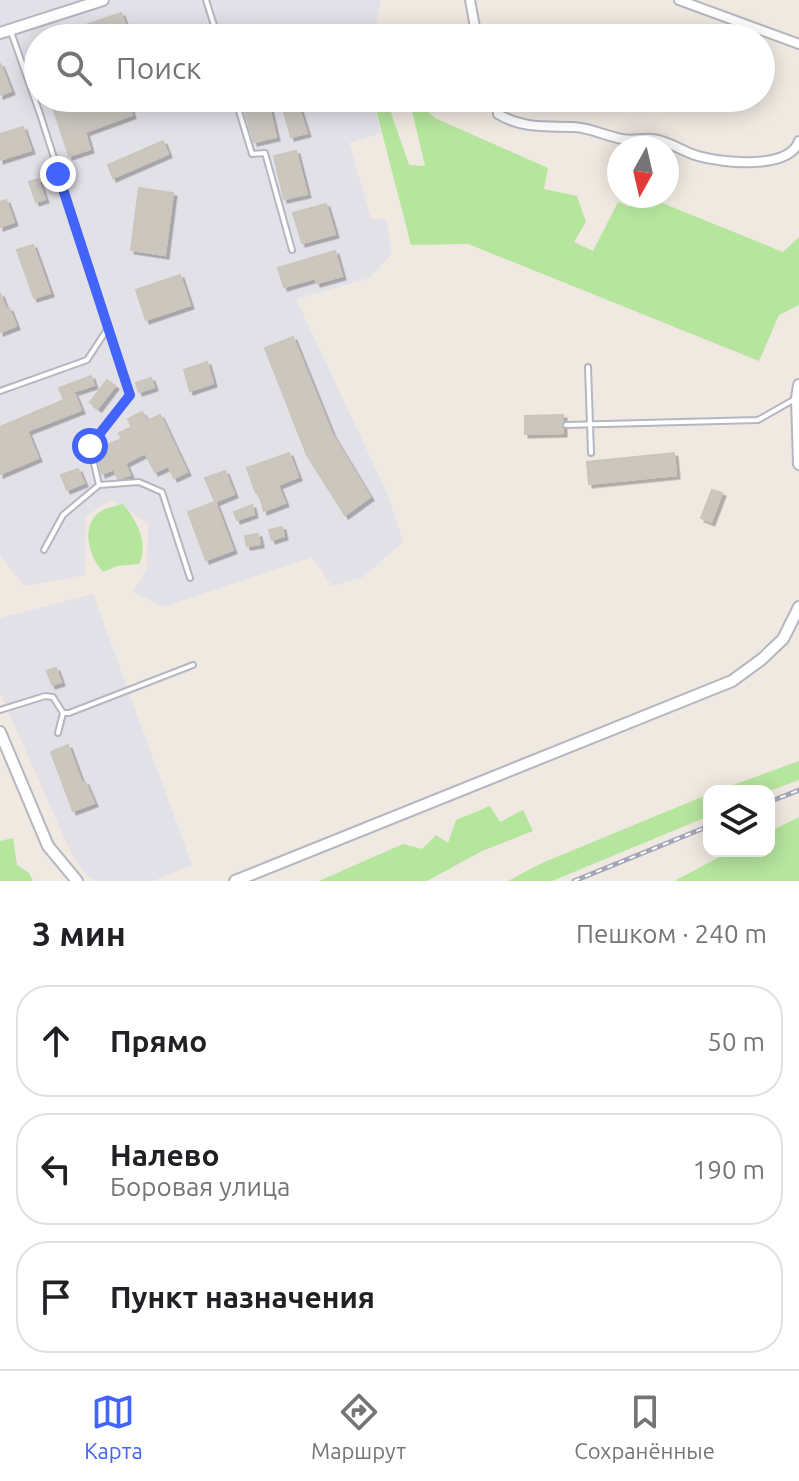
<!DOCTYPE html>
<html lang="ru">
<meta charset="utf-8">
<style>
body{margin:0;font-family:Ubuntu,sans-serif;background:#f6f6f6;color:#202124}
.controls{position:absolute;right:24px;bottom:24px;display:grid;overflow:hidden;border-radius:16px;box-shadow:0 4px 20px #0003}
.controls button{width:72px;height:72px;display:grid;place-items:center;padding:0;border:0;border-bottom:2px solid #e0e0e0;background:#fff;color:#202124;font:40px sans-serif}
.compass{position:absolute;left:607px;top:136px;width:72px;height:72px;border-radius:50%;background:#fff;box-shadow:0 4px 20px #0003;rotate:188deg}
.stop{position:absolute;width:24px;height:24px;margin:-18px;border:6px solid #4264fb;border-radius:50%;background:#fff}
.stop.end{background:#4264fb;border-color:#fff;box-shadow:0 2px 8px #0008}
.list{margin:0;padding:0;list-style:none}
h2{display:flex;justify-content:space-between;align-items:center;height:104px;margin:0;padding:0 32px;font-size:34px}
h2 small{font-size:26px;font-weight:400;color:#757577}
.list li{display:grid;grid-template-columns:52px 1fr auto;gap:24px;align-items:center;box-sizing:border-box;height:112px;margin:0 16px 16px;padding:0 16px;border:2px solid #e0e0e0;border-radius:32px}
.list b{display:block;font-size:30px;white-space:nowrap}
.list p{margin:0;font-size:26px;white-space:nowrap;color:#757577}
.list em{font-size:26px;font-style:normal;color:#757577}
.icon{flex:none;width:44px;height:44px;fill:none;stroke:currentColor;stroke-width:2;stroke-linecap:round;stroke-linejoin:round}
.map{position:relative;flex:none;width:799px;height:881px;overflow:hidden}
.search{position:absolute;background:#fff;box-shadow:0 4px 20px #0003;left:24px;right:24px;top:24px;height:88px;display:flex;align-items:center;gap:20px;box-sizing:border-box;padding:0 28px;border-radius:44px;color:#757577;font-size:30px}
.sheet{height:488px;background:#fff}
nav{display:flex;justify-content:space-around;align-items:center;box-sizing:border-box;height:112px;border-top:2px solid #e0e0e0;background:#fff;font-size:22px;color:#757577}
nav a{display:grid;justify-items:center;gap:4px}
nav .on{color:#4264fb}
.map>svg:first-child{display:block}
.industrial{fill:#e3e1e8}
.green{fill:#b6e59e}
.building{fill:#cbc7bf;stroke:#cbc5ba;stroke-width:2;filter:url(#shadow)}
.lines{fill:none;stroke-linecap:round;stroke-linejoin:round}
.service-casing{stroke:#b4b7c1;stroke-width:8}
.minor-casing{stroke:#b4b7c1;stroke-width:12}
.tertiary-casing{stroke:#b4b7c1;stroke-width:14}
.service{stroke:#fff;stroke-width:4}
.minor{stroke:#fff;stroke-width:8}
.tertiary{stroke:#fff;stroke-width:10}
.rail-casing{stroke:#a3a6b8;stroke-width:5}
.rail{stroke:#fff;stroke-width:2;stroke-dasharray:6;stroke-linecap:butt}
.route{stroke:#4264fb;stroke-width:10}
</style>
<div class="map">
<svg width="799" height="881" viewBox="0 0 799 881">
<defs>
<filter id="shadow"><feDropShadow dx="3.5" dy="3.5" stdDeviation="0" flood-color="#0004"/></filter>
</defs>
<rect width="100%" height="100%" fill="#efe9e1"/>
<path class="industrial" d="M0,0H381L373,38H38V98H371L381,133L349,143L371,219H386L392,254L369,278L296,299L388,495L403,542L363,577L332,586L312,557L164,607L133,592L147,569L148,523L111,500L86,516L85,575L24,586L0,556Z
M93,594L192,865L153,881H96L87,875L72,855L0,693V618Z"/>
<path class="green" d="M373,98H386L409,165L425,166L409,98H414L435,118L548,168L544,189L577,196L586,222L574,242L593,251L618,202L630,207L635,196H645L783,252L799,237V305L779,315L759,361L468,244L411,245Z
M123,504C137,521 149,543 139,564L117,566L103,572C90,557 80,529 98,513C104,508 116,506 123,504Z
M799,761V780L769,791H716Z
M709,794V816L552,881H508L542,863Z
M490,806L500,822L523,810L533,831L482,851L427,881H319L403,844L422,849L436,835L448,843L456,820Z
M799,817V881H674L731,851H769V832Z
M13,838L17,865L29,873L33,881H0V841Z"/>
<path class="building" d="M121,13L130,38H50V37Z
M267,25L271,38H253L251,30Z
M0,63L11,91L0,95Z
M50,98H74L75,103L86,98H127L132,115L85,132L90,149L69,156Z
M241,98H267L276,137L254,142Z
M565,98H580L579,107L564,105Z
M298,105L307,133L291,137L283,108Z
M23,127L31,150L0,160V134Z
M163,141L168,154L113,178L108,165Z
M296,151L307,194L284,199L274,156Z
M38,179L45,199L36,202L29,182Z
M139,188L173,193L165,255L131,250Z
M6,200L14,222L0,227V202Z
M326,204L335,234L302,243L293,213Z
M33,245L50,293L34,298L17,250Z
M335,251L342,276L317,283L315,278L284,287L278,268Z
M180,275L190,305L146,320L136,290Z
M0,293L6,309L9,308L16,326L0,332Z
M293,337L332,434L370,497L345,515L307,455L265,348Z
M207,362L213,383L190,391L184,370Z
M91,376L94,385L76,391L72,388L81,410L27,431L38,458L0,474V427L64,400L59,388Z
M151,378L154,387L139,392L136,383Z
M107,380L115,386L98,408L90,402Z
M142,412L147,421L160,415L187,472L174,478L168,466L155,472L145,453L125,463L130,475L118,479L114,469L102,474L96,449L122,439L119,433L132,427L128,419Z
M563,415V433L525,434V416Z
M289,453L298,477L278,485L285,503L264,511L259,493H256L247,468Z
M674,453L676,475L589,484L587,462Z
M78,469L84,483L67,490L61,475Z
M225,471L234,494L215,502L205,478Z
M712,490L722,493L711,522L701,518Z
M215,502L233,550L206,560L188,512Z
M252,505L254,514L237,520L234,512Z
M282,527L284,536L272,540L269,530Z
M258,534L260,544L247,546L245,536Z
M56,668L61,682L52,685L47,671Z
M68,745L82,783L85,782L94,803L73,811L51,752Z"/>
<g class="lines">
<g class="service-casing">
<path id="service" d="M206,0L218,38
M11,32L40,114L130,395L90,446L99,485L63,515L44,550
M235,98L252,154L265,153L292,250
M588,367L591,453
M0,391L87,360L108,328
M566,425L758,420L795,399
M99,485L139,482L162,492L190,578
M0,710L45,696L53,697L63,713H69L193,665
M58,733L63,713"/>
</g>
<g class="minor-casing">
<path id="minor" d="M470,0L477,38
M679,0L799,44
M496,98L498,114C522,129 548,126 574,127C591,128 606,136 622,139C632,141 642,138 652,139C668,140 683,152 698,156C723,163 789,170 799,141"/>
</g>
<g class="tertiary-casing">
<path id="tertiary" d="M0,33L103,0
M799,385L797,398L799,464
M0,732L48,846L77,881
M235,881L732,681L762,659L783,639L799,607"/>
</g>
<use href="#service" class="service"/>
<use href="#minor" class="minor"/>
<use href="#tertiary" class="tertiary"/>
<g class="rail-casing">
<path id="rail" d="M769,802L799,790
M574,881L709,826"/>
</g>
<use href="#rail" class="rail"/>
</g>
<g class="lines">
<path class="route" d="M58,174L130,395L90,446"/>
</g>
</svg>
<div class="controls">
<button><svg class="icon" aria-label="layers" viewBox="0 0 24 24"><path d="M12 4l9 5-9 5-9-5zM3 14l9 5 9-5"/></svg></button>
</div>
<svg class="compass" viewBox="-18 -18 36 36"><path d="M0-13l5 13h-10z" fill="#e53935"/><path d="M0 13l5-13h-10z" fill="#757577"/></svg>
<div class="stop" style="left:90px;top:446px"></div>
<div class="stop end" style="left:58px;top:174px"></div>
<div class="search"><svg class="icon" aria-label="search" viewBox="0 0 24 24"><circle cx="10" cy="10" r="6"/><path d="M15 15l6 6"/></svg>Поиск</div>
</div>
<section class="sheet">
<h2>3 мин<small>Пешком · 240 m</small></h2>
<ul class="list">
<li><svg class="icon" aria-label="ahead" viewBox="0 0 24 24"><path d="M12 20V5M6 11l6-6 6 6"/></svg><div><b>Прямо</b></div><em>50 m</em></li>
<li><svg class="icon" aria-label="left" viewBox="0 0 24 24"><path d="M17 20v-9H6M10 6l-5 5 5 5"/></svg><div><b>Налево</b><p>Боровая улица</p></div><em>190 m</em></li>
<li><svg class="icon" aria-label="arrive" viewBox="0 0 24 24"><path d="M6 21V4h12l-3 4 3 4H6"/></svg><div><b>Пункт назначения</b></div></li>
</ul>
</section>
<nav>
<a class="on"><svg class="icon" aria-label="map" viewBox="0 0 24 24"><path d="M3 6l6-2 6 2 6-2v14l-6 2-6-2-6 2zM9 4v14M15 6v14"/></svg>Карта</a>
<a><svg class="icon" aria-label="directions" viewBox="0 0 24 24"><path d="M12 3l9 9-9 9-9-9zM9 14v-3h6M13 9l2 2-2 2"/></svg>Маршрут</a>
<a><svg class="icon" aria-label="saved" viewBox="0 0 24 24"><path d="M7 4h10v16l-5-4-5 4z"/></svg>Сохранённые</a>
</nav>
